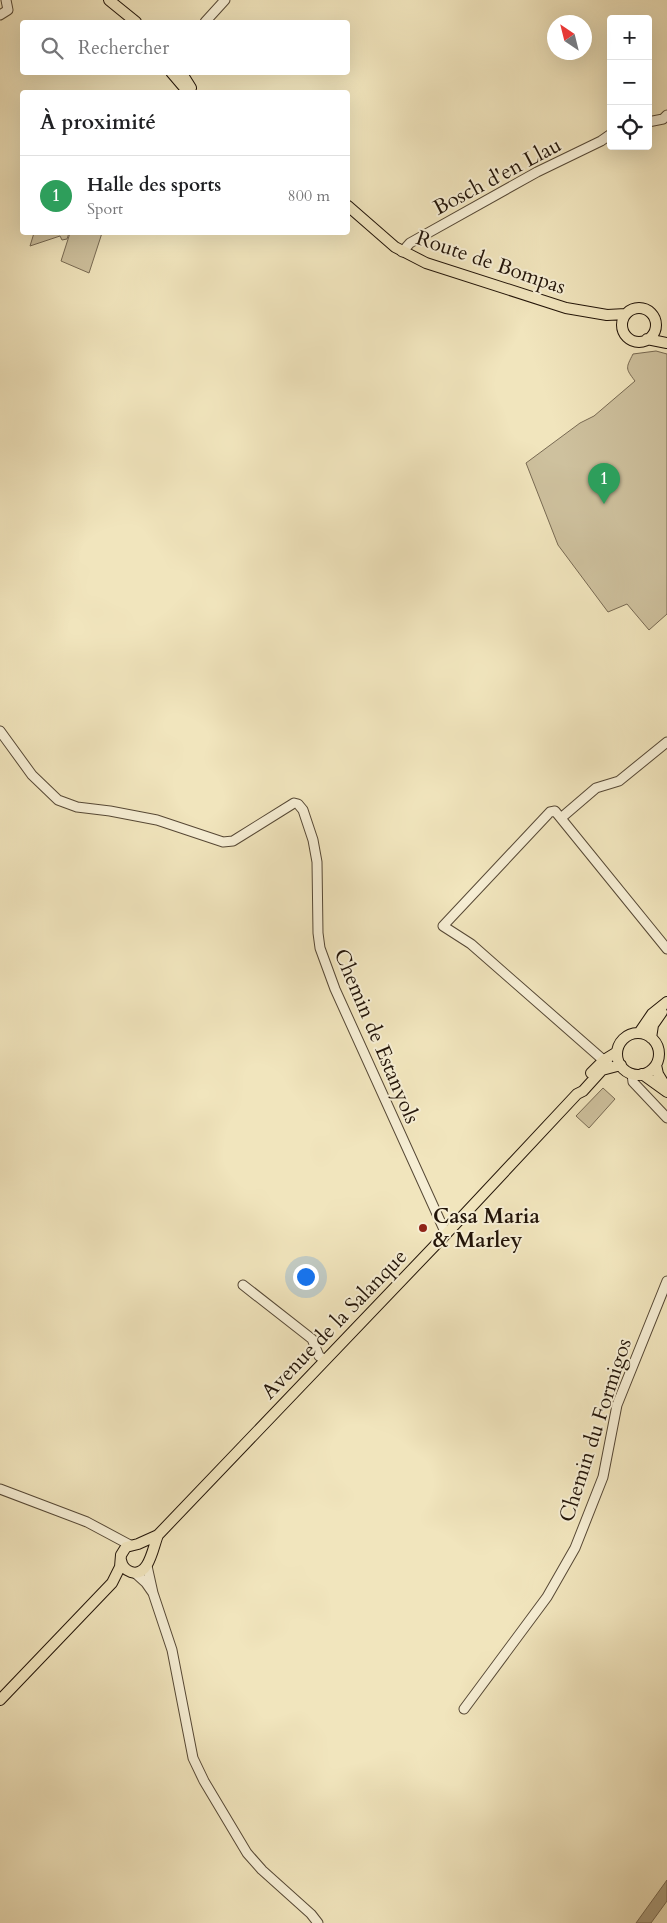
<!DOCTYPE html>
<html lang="fr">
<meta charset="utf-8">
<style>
body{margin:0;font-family:Cardo,serif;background:#f2f2f2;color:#202124}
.controls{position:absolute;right:15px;top:15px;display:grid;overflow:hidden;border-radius:5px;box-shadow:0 5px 20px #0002}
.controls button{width:45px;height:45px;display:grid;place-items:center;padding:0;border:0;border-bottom:1px solid #e0e0e0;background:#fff;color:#202124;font:25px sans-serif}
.compass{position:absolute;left:547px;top:15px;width:45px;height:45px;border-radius:50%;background:#fff;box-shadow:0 5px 20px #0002;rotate:325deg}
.you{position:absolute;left:305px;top:1276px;width:18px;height:18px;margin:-12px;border:4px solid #fff;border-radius:50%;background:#1a73e8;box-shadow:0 0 0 8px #1a73e833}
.badge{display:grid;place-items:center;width:32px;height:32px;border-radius:50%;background:#7c3aed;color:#fff;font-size:16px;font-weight:700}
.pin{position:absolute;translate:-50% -41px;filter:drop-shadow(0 1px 2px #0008)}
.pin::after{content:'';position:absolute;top:26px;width:18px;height:15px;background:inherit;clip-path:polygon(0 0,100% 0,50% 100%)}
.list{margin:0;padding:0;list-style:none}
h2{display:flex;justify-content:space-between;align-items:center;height:65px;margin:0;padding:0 20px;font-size:21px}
h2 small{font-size:16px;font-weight:400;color:#757577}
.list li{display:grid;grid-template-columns:32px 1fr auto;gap:15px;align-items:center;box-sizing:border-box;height:80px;padding:0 20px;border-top:1px solid #e0e0e0}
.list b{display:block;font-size:19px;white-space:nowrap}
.list p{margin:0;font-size:16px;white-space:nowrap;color:#757577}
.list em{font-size:16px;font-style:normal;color:#757577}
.icon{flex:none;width:28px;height:28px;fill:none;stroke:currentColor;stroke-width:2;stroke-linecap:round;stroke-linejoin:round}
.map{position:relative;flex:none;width:667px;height:1923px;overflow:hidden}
.search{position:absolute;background:#fff;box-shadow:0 5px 20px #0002;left:20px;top:20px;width:330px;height:55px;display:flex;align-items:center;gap:12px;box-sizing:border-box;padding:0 18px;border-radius:5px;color:#757577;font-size:19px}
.panel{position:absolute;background:#fff;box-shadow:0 5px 20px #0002;left:20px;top:90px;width:330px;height:145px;border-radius:5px}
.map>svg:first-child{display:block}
.green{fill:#cec19e;stroke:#786a53}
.water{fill:#ab9e7f;stroke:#74674f}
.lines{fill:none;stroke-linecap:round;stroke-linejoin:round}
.minor-casing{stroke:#564835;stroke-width:11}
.major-casing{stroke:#221408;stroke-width:12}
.minor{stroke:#f6eed4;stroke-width:9}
.major{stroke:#f1e5bd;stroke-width:10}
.poi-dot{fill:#8f2418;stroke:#f6eed4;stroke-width:2}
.labels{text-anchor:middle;stroke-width:4;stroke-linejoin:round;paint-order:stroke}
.street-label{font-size:21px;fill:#221408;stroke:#f6eed4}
.poi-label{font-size:21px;font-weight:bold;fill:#221408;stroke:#f6eed4;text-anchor:start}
</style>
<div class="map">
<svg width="667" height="1923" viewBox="0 0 667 1923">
<rect width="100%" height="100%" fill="#f1e5bd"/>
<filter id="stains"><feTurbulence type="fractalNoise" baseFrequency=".004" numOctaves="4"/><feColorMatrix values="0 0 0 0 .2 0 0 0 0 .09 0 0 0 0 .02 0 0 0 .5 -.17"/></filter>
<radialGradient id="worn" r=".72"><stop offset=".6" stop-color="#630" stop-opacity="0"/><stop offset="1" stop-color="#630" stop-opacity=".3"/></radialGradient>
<path class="green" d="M34,233V232L69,233L67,239L62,240L60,236L30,246Z
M70,233H102L89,273L61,261Z
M656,351L667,354V614L649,630L627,604L608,612L558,545L526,463L580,423L594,416L635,381C625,368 626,368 633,354Z
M603,1088L615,1099L589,1128L576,1116Z"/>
<path class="water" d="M667,1880V1901L651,1923H636Z"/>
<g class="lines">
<g class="minor-casing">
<path id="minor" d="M0,15L8,10L6,0
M205,22L225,0
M648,122L663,119L667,115
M402,252L410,243L537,172L601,141L611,134
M0,731L32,775L58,800L77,807L110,811L157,820L223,842L233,841L294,803L298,804L303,810L313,840L317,862L318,933L320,948L335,989L446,1234
M561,818L596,788L619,781L667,742
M609,1065L471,944L443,926L550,812L555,811L667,949
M632,1074L633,1082L667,1118
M243,1285L312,1339L319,1356L325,1360
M0,1489L87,1522L130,1545
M135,1573L146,1583L153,1593L147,1566
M153,1593L172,1650L193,1758L204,1781L247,1853L262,1870L311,1914L318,1923
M464,1709L547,1597L575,1548L603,1477L617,1405L667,1281"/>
</g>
<g class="major-casing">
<path id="major" d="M109,0L136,22
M171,72L188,92
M181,72L191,88
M348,206L395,247L426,263L566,308L607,315L626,314
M622 325a17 17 0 1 1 34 0a17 17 0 1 1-34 0Z
M647,339L667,343
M639,1033L652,1014L667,1002
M617 1054a21 21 0 1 1 42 0a21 21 0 1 1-42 0Z
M651,1038L653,1025L662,1012
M656,1065L658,1074L667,1089
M591,1073L604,1060L617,1052
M642,1074L667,1092
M121,1560C122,1566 125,1570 131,1572C149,1578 153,1547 158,1535
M0,1700L112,1583L120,1567L121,1555L126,1547L138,1544L158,1535L446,1234L577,1094L583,1091L602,1070L621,1065"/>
</g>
<use href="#minor" class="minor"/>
<use href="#major" class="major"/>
</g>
<circle class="poi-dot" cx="423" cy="1228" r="5"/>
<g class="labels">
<g class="street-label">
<text transform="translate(497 176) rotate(-28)" y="7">Bosch d'en Llau</text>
<text transform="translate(491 262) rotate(19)" y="7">Route de Bompas</text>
<text transform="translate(377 1036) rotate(67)" y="7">Chemin de Estanyols</text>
<text transform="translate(334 1324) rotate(-46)" y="7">Avenue de la Salanque</text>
<text transform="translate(595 1430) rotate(-72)" y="7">Chemin du Formigos</text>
</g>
<g class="poi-label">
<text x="433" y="1223">Casa Maria<tspan x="433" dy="24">&amp; Marley</tspan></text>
</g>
</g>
<rect width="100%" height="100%" filter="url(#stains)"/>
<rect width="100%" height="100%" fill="url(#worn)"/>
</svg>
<div class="controls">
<button>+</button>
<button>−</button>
<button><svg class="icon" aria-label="locate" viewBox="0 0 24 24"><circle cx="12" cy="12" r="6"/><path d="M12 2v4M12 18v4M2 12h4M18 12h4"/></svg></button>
</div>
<svg class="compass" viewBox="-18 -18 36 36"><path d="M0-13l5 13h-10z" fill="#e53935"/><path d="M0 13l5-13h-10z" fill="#757577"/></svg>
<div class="you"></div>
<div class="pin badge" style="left:604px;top:504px;background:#2e9e5b">1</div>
<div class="search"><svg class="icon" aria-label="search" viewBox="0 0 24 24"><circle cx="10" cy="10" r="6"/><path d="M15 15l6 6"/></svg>Rechercher</div>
<section class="panel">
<h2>À proximité<small></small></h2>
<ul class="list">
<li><span class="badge" style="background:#2e9e5b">1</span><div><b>Halle des sports</b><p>Sport</p></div><em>800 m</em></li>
</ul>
</section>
</div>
